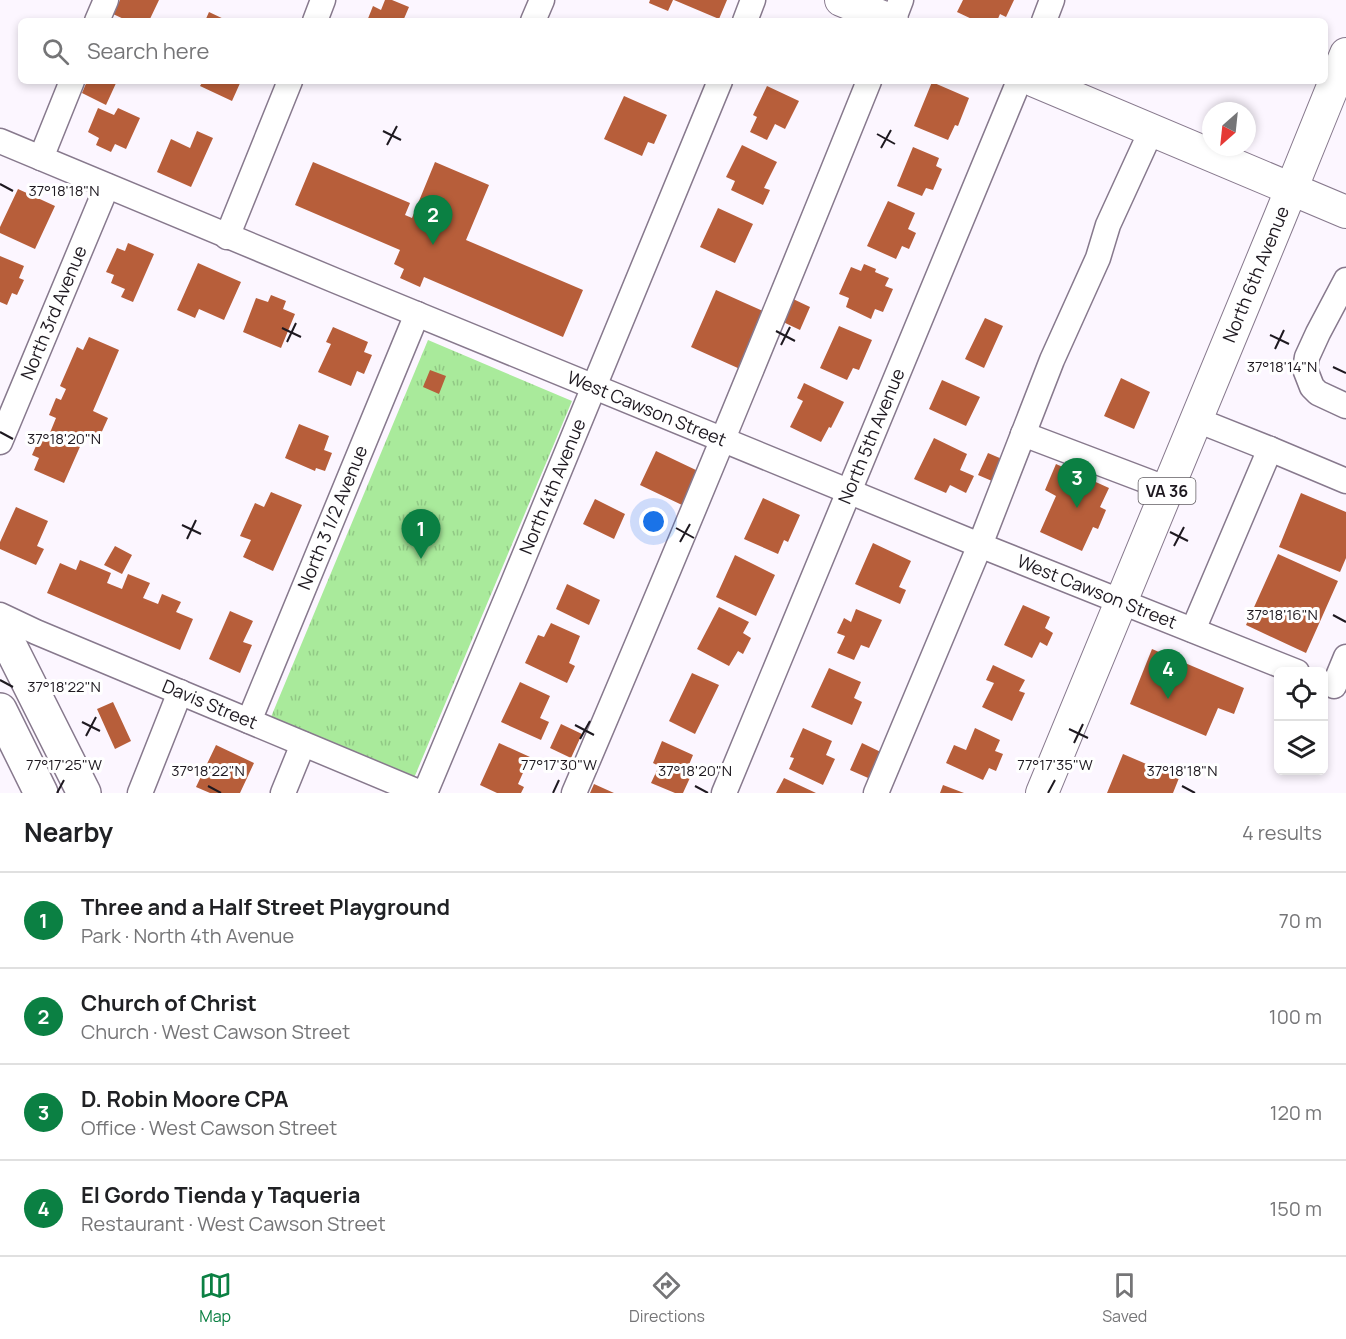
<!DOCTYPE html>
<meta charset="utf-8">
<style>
body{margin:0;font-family:Manrope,sans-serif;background:#f2f2f2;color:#202124}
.controls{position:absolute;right:18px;bottom:18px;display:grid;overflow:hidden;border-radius:9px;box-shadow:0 3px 9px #0003}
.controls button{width:54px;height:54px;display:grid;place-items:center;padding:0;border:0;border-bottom:2px solid #e0e0e0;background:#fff;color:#202124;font:30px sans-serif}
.compass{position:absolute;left:1202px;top:102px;width:54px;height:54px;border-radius:50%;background:#fff;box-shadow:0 3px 9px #0003;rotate:207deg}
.you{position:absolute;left:654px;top:522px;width:21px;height:21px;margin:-15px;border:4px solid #fff;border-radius:50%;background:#1a73e8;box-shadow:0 0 0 9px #1a73e833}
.badge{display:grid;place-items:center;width:39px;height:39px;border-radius:50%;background:#0b8043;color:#fff;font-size:20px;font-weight:700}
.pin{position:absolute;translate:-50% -50px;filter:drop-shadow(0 2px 3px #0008)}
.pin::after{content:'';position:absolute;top:32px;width:21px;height:18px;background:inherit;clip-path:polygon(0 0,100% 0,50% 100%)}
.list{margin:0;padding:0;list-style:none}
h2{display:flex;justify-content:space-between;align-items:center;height:78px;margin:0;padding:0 24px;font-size:26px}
h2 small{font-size:20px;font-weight:400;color:#757577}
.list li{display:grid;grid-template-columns:39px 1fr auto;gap:18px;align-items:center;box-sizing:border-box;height:96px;padding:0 24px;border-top:2px solid #e0e0e0}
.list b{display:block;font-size:22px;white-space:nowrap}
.list p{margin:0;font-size:20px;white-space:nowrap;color:#757577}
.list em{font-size:20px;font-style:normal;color:#757577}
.icon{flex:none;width:33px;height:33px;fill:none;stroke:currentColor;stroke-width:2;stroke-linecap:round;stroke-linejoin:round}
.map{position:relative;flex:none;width:1346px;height:793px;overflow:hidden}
.search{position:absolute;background:#fff;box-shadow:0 3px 9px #0003;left:18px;right:18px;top:18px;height:66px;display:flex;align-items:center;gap:15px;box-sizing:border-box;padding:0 21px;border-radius:9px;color:#757577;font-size:22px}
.sheet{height:462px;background:#fff}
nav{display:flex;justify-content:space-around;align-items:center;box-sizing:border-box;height:84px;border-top:2px solid #e0e0e0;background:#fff;font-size:16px;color:#757577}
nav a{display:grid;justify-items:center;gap:3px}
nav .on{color:#0b8043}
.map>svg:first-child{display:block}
.park{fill:url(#park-tufts)}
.building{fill:#b75e3a}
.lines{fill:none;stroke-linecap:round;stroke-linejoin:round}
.minor-casing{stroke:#87798d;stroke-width:27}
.major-casing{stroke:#87798d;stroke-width:34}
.highway-casing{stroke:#87798d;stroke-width:36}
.minor{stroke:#fff;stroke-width:24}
.major{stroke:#fff;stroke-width:32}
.highway{stroke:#fff;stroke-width:33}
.ticks{fill:none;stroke:#1e1920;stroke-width:2}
.labels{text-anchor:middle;stroke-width:6;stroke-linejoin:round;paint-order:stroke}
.shield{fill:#fff;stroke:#625e63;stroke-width:1.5}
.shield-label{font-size:16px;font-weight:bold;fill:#1e1920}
.street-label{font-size:18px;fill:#1e1920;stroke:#fff}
.ticks-label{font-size:15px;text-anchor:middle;fill:#1e1920;stroke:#fff;stroke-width:6;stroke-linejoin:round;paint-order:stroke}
</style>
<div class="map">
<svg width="1346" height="793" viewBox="0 0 1346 793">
<defs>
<pattern id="park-tufts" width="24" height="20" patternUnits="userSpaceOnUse" patternTransform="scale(1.5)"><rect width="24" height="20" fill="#a9ea9b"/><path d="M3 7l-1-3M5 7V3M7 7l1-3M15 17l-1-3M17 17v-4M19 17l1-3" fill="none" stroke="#91c885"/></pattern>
</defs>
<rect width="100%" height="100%" fill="#fcf6ff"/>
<path class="park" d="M428,340L572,401L414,778L271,717Z"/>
<path class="building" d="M120,0H159L149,21H128L113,14Z
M385,0H392L409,7L403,21H367L373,6L381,10Z
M650,0H673L668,11L649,3Z
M674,0H727L719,19Z
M963,0H1014L1006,17L1000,14L997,21H976L957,12Z
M209,12L228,21H205Z
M87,81H117L106,105L82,93Z
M203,81H241L232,101L200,86Z
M932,82L969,98L958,126L955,125L948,140L914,126Z
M767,86L799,101L785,129L775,124L767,140L750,132L757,117L753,115Z
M624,96L667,115L654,144L648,142L642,156L604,139Z
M98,108L114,115L118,108L140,118L126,149L115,144L111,152L96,145L99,138L88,132Z
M197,131L213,138L191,187L157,172L171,139L190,148Z
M742,145L777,162L764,188L770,190L763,205L731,190L735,181L726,177Z
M913,147L939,158L936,166L942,169L933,190L926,188L922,196L897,186Z
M313,162L410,203L405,215L412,218L435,162L489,185L466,240L583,290L563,337L424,277L420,287L400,278L404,269L394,264L400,250L295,205Z
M18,189L55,206L35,249L0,233V227Z
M888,201L915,213L908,229L916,233L909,249L902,246L896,259L867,246Z
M718,208L753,224L735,263L700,247Z
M128,243L154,254L133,302L121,297L125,289L111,283L114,275L106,272L117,248L125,251Z
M0,256L24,266L19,278L24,280L17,295L12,293L7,305L0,302Z
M198,263L241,282L224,320L199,309L195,318L177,310Z
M864,264L876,269L875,272L889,278L885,286L893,289L883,312L875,309L871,319L846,307L849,298L839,294L851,267L861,271Z
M716,290L765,312L740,369L691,347Z
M271,295L286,301L283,309L295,314L281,348L243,332L256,298L268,302Z
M791,298L810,307L800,330L781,321Z
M985,318L1003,326L984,368L965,359Z
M839,326L872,340L859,370L853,368L847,380L820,368Z
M333,327L368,342L364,352L372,355L364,374L357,371L351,386L318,372L331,344L326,342Z
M89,337L119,350L93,411L108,418L99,438L86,433L64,483L34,470L39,458L32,455L40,437L47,440L56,418L49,415L56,398L61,400L66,389L60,386L77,347L83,350Z
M430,370L446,376L439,394L423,387Z
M1121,378L1150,392L1134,429L1104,416Z
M942,380L980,397L966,426L929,409Z
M804,383L844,402L831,428L829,427L821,442L790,427L803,401L797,398Z
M299,424L329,436L324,450L332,453L325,471L316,468L315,471L285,458Z
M934,438L967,454L960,470L974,476L966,493L950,485L946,493L914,479Z
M656,451L698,471L682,505L640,485Z
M988,453L1009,462L999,484L978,475Z
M1056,464L1109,488L1100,507L1106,510L1098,529L1093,527L1082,551L1040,532L1056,496L1045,490Z
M271,492L302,505L273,571L243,557L251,540L240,536L255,503L264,507Z
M1301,493L1346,512V558L1340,572L1279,547Z
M763,498L800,515L788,542L784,540L778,554L744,539Z
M595,499L625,514L614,539L583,524Z
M16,507L48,521L37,546L44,549L36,565L0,549V542Z
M873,543L911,561L899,587L906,590L900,604L855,584Z
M115,546L132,555L122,574L104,565Z
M1278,554L1338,581L1306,653L1246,625Z
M735,555L775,575L756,616L716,597Z
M80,560L111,573L107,583L122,589L128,574L150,583L143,598L158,604L162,594L181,602L176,612L193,619L180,650L47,593L60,563L76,570Z
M567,584L600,600L589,625L556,609Z
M1023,605L1050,617L1045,628L1053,633L1047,646L1040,642L1032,658L1004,645Z
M719,607L749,622L743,633L751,638L743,654L738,651L729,666L697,649Z
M856,609L882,620L869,648L861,645L854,660L837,653L845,636L837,633L844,618L851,622Z
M230,611L253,621L243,642L252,645L240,673L209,659Z
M551,623L580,636L569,663L575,666L567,683L525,663L538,635L544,637Z
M1152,649L1244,688L1234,714L1218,708L1206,736L1130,704Z
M993,665L1025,680L1019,691L1025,693L1012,721L982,707L994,683L986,680Z
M829,668L861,682L854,698L862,702L852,725L811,707Z
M692,673L719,685L695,734L669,721Z
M520,682L550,696L540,718L549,722L541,740L501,722Z
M113,702L131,741L115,749L97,709Z
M561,724L582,734L571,758L550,748Z
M803,728L832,741L826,755L835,759L823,785L789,769L794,758L790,757Z
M975,728L1000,740L995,751L1003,754L996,771L989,768L983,780L946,763L954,745L966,750Z
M662,741L693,755L688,767L694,769L683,793H675L651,783L659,766L653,763Z
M499,743L530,757L518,784L524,787L521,793H497L480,785Z
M862,743L887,755L875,781L850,770Z
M216,745L254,763L240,793H210L196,787Z
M1123,754L1179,778L1173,793H1107Z
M784,778L816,793H776Z
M594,784L614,793H590Z
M943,785L964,793H940Z"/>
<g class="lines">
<g class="minor-casing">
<g id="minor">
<path d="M97,21L106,0"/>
<path d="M315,21L323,0"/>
<path d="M533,21L542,0"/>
<path d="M745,21L753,0"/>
<path d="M893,21L901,0"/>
<path d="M1044,21L1052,0"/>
<path id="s1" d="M0,141C325,277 650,411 977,544C1083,587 1190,629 1297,672"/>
<path d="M41,158L72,81"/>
<path d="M227,237L290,81"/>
<path d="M1346,280L1318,333L1307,357L1305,369L1312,387L1318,393L1346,406"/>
<path d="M1023,434L1168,489"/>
<path id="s2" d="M0,442L107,186"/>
<path d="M1270,449L1346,481"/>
<path id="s3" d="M0,615L36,632L421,793"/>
<path d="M1193,630L1270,449L1197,420"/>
<path d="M1334,686L1346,657"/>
<path id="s4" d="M249,721L417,314"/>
<path d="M140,793L180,692"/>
<path d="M283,793L303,744"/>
<path id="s5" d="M425,793L513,583L720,81"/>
<path d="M574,793C675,557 773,319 869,81"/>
<path id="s6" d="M724,793L1019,81"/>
<path d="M876,793L980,545L1052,360L1098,258L1108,225L1152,129"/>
</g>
</g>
<g class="major-casing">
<g id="major">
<path d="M841,0L892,21"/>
<path d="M1035,81L1346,212"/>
<path id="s7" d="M1042,793L1280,217L1346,54"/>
</g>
</g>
<g class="highway-casing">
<path id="highway" d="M0,626L84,793
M0,710L41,793"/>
</g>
<use href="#minor" class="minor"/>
<use href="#major" class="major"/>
<use href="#highway" class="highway"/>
</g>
<path class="ticks" d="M383,131L401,140M877,134L895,144M387,145L397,126M881,148L891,130M0,184L13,191M282,328L301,337M776,331L795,341M1270,335L1289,344M287,342L296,323M781,345L790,327M1275,349L1284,330M1333,367L1346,373M0,432L13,439M182,525L201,534M676,528L694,538M1170,532L1188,541M187,539L196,520M680,542L690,524M1174,546L1184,527M1333,615L1346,622M0,680L13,687M82,722L100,731M575,725L594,735M1069,729L1088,738M86,736L96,717M580,739L590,721M1074,743L1083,724M208,786L221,793M695,786L708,793M1182,786L1195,793M57,793L64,780M553,793L559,780M1048,793L1055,780"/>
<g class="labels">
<rect class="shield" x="1138.5" y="478" width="57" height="26" rx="4.5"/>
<g class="shield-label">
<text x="1167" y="497">VA 36</text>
</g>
<g class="street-label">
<text dy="6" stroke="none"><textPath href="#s7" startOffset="561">North 6th Avenue</textPath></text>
<text dy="6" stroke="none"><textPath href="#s2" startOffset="140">North 3rd Avenue</textPath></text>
<text dy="6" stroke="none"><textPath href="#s1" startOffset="700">West Cawson Street</textPath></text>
<text dy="6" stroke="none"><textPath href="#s6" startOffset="386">North 5th Avenue</textPath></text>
<text dy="6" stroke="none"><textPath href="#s5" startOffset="332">North 4th Avenue</textPath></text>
<text dy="6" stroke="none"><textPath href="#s4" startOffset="220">North 3 1/2 Avenue</textPath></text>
<text dy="6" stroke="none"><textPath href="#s1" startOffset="1186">West Cawson Street</textPath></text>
<text dy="6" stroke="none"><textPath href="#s3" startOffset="228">Davis Street</textPath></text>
</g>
</g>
<g class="ticks-label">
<text x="64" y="196">37°18'18"N</text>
<text x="1282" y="372">37°18'14"N</text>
<text x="64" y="444">37°18'20"N</text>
<text x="1282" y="620">37°18'16"N</text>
<text x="64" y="692">37°18'22"N</text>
<text x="64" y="770">77°17'25"W</text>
<text x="559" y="770">77°17'30"W</text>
<text x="1055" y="770">77°17'35"W</text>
<text x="208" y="776">37°18'22"N</text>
<text x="695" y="776">37°18'20"N</text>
<text x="1182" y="776">37°18'18"N</text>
</g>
</svg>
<div class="controls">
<button><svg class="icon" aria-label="locate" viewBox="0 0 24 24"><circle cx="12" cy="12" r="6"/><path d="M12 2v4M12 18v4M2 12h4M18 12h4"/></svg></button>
<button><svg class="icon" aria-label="layers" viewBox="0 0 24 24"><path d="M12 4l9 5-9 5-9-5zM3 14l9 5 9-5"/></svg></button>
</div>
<svg class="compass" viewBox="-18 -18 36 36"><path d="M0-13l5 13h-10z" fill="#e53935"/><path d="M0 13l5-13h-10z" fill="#757577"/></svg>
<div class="you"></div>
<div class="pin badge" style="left:421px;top:559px">1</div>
<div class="pin badge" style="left:433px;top:245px">2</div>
<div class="pin badge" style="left:1077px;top:508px">3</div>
<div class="pin badge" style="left:1168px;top:699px">4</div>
<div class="search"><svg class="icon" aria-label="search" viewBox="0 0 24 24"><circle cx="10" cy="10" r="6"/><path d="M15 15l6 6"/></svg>Search here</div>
</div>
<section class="sheet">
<h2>Nearby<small>4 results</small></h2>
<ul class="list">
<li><span class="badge">1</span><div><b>Three and a Half Street Playground</b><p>Park · North 4th Avenue</p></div><em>70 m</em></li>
<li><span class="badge">2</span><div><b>Church of Christ</b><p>Church · West Cawson Street</p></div><em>100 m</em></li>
<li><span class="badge">3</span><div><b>D. Robin Moore CPA</b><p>Office · West Cawson Street</p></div><em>120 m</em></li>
<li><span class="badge">4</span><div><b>El Gordo Tienda y Taqueria</b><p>Restaurant · West Cawson Street</p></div><em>150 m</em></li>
</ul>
</section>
<nav>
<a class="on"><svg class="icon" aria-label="map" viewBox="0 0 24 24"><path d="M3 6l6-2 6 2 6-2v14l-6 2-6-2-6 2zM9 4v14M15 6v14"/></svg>Map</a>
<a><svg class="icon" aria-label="directions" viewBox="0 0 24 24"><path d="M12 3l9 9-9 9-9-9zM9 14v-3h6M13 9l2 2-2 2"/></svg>Directions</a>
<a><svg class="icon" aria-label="saved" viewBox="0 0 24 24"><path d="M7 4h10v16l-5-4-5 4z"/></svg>Saved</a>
</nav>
